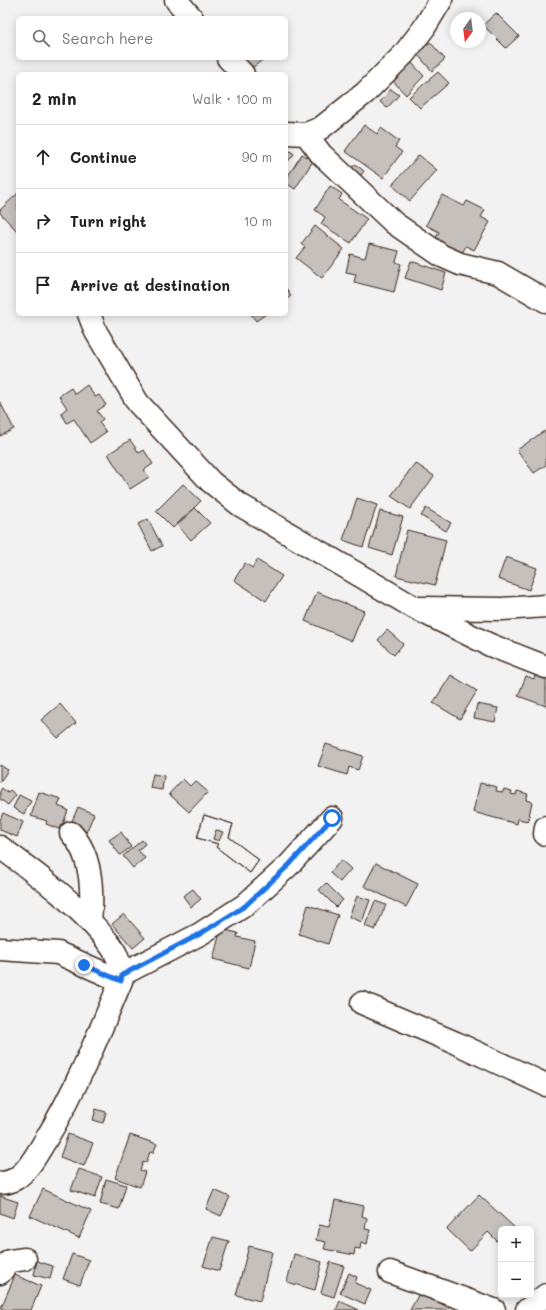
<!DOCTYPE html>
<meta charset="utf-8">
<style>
body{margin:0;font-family:Mali,sans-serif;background:#f2f2f2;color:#202124}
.controls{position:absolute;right:12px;bottom:12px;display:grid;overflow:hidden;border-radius:6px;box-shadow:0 2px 10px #0003}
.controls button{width:36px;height:36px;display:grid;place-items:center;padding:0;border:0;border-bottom:1px solid #e0e0e0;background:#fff;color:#202124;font:20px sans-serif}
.compass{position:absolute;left:450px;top:12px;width:36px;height:36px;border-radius:50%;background:#fff;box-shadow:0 2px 10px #0003;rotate:194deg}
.stop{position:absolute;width:12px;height:12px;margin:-9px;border:3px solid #1a73e8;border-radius:50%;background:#fff}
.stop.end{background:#1a73e8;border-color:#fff;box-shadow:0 1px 4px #0008}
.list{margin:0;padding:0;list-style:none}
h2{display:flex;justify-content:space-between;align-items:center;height:52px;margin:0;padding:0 16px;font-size:17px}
h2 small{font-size:13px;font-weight:400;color:#757577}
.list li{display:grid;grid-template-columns:26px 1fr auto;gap:12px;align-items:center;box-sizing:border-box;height:64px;padding:0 16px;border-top:1px solid #e0e0e0}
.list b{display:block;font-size:15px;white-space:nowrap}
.list em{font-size:13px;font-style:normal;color:#757577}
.icon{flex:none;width:22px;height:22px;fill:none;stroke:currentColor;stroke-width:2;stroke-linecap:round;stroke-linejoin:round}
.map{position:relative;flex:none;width:546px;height:1310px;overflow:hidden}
.search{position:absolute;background:#fff;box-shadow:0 2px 10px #0003;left:16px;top:16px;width:272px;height:44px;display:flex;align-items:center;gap:10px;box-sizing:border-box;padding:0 14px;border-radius:6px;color:#757577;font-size:15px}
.panel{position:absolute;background:#fff;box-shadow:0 2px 10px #0003;left:16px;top:72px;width:272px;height:244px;border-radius:6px}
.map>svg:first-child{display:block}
.building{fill:#c6c0bd;stroke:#3b2a1e;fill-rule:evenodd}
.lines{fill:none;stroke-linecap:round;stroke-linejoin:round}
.minor-casing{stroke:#3b2a1e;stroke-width:25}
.minor{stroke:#fff;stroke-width:22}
.route{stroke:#1a73e8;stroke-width:5}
</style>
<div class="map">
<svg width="546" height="1310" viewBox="0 0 546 1310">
<rect width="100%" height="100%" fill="#f3f2f2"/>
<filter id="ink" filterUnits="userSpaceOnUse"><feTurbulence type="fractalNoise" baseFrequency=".025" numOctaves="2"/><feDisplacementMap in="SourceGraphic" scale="8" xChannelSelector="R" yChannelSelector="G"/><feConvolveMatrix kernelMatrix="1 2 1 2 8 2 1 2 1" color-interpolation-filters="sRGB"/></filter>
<g filter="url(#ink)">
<path class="building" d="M496,13L519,36L506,48L483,25Z
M430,42L445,59L432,71L417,54Z
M244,58H265L252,68Z
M411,62L424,76L406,95L393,81Z
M438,72L449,83L420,108L409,97Z
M391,89L399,95L387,108L380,102Z
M364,125L377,134L381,128L399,141L395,147L402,152L383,178L345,151Z
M286,148L294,154L286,164Z
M302,154L313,161L295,189L286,183V179Z
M419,155L437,170L410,201L392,185Z
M355,164L364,171L358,179L349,172Z
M330,186L342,194L339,200L367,219L351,243L321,224L325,217L315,210Z
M18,193V232L0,213V210Z
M442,195L464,206L467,201L485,210L481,217L490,222L474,250L466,246L461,255L434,241L439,232L426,225Z
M315,226L344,249L322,278L296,258L305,247L301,244Z
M369,244L399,251L396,262L401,264L394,292L354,282L356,274L346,272L350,254L365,258Z
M411,261L446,273L441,290L405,278Z
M286,288L291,296L286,300Z
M251,314H266L256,321Z
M87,385L95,397L99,395L106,405L97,411L103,419L99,422L106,432L90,443L74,419L67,423L61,413L67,408L59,396L71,388L75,394Z
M0,402L14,429L0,436Z
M544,431L546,434V465L534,473L517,450Z
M130,440L139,453L144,450L153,464L144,470L149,477L130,489L108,454Z
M415,463L434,476L410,509L391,496Z
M183,484L201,501L173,528L156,511Z
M357,498L377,505L363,547L343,540Z
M195,508L210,523L191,540L177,525Z
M426,508L451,523L446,531L421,516Z
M380,511L403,517L392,555L369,548Z
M148,519L162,546L152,551L138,524Z
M407,530L446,540L435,585L396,576Z
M506,557L537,568L529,590L498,579Z
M257,560L282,576L266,601L234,580L245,563L252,568Z
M317,592L364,611L352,641L305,621Z
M387,630L403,644L394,655L378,640Z
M536,672L546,676V706L518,696L526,676L534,679Z
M451,675L477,691L460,719L433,703Z
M60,704L76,723L58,738L41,720Z
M477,704L498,708L495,722L474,718Z
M326,744L363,756L358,770L349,767L347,775L318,766Z
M0,765L8,770L0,782Z
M153,774L164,776L162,790L150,788Z
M183,779L190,786L195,781L208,792L189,812L169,794Z
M480,783L497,787L496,791L503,792L504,789L512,791L511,794L516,795L517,791L528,794L526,800L532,802L528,821L518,819L517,824L473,812Z
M2,788L8,793L10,790L16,795L8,805L0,799V791Z
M39,792L61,799L58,806L68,810L61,830L46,824L47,821L31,816Z
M19,795L31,801L24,814L13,808Z
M78,807L94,814L85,835L69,828Z
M3,813L23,822L17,837L0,830V820Z
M204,815L233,824L229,837L259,860L250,873L216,847L218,844L197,838ZM216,830L223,832L219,841L213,839Z
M204,815L233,824L229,837L259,860L250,873L216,847L218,844L197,838Z
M121,832L131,847L120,855L109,840Z
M142,840L145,844L138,850L145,858L133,868L123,856Z
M341,860L351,869L340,882L330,873Z
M376,863L418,884L406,907L364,886Z
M326,883L343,900L336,907L319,890Z
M193,889L201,899L191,907L183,896Z
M357,896L370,900L362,922L349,917Z
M375,901L386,905L375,930L365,926Z
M308,905L338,915L328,944L299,934Z
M124,914L145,938L133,948L112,924Z
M221,929L238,933L237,937L255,941L249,968L213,959Z
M96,1109L106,1112L103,1123L93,1120Z
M68,1134L93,1143L84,1166L60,1157Z
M130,1135L157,1144L153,1153L150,1152L146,1163L143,1162L140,1170L145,1172L140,1187L115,1178Z
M79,1169L102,1177L95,1198L71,1190Z
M106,1179L126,1185L119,1209L100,1204Z
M43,1189L91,1211L79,1238L30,1216Z
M214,1190L230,1197L221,1216L206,1209Z
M479,1195L515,1228L501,1229L500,1244L488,1232L470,1251L447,1229Z
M0,1196L18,1202L13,1218L0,1213Z
M335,1200L364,1206L362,1216L367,1218L365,1229L370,1230L367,1244L361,1242L360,1249L355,1248L354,1255L324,1249L326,1242L316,1240L319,1225L329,1227Z
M213,1237L229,1241L219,1271L203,1266Z
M249,1246L272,1252L260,1301L236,1295Z
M72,1254L89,1260L80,1285L63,1279Z
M294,1254L322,1262L315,1290L287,1282Z
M37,1261L53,1266L50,1279L34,1275Z
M330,1262L344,1266L334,1297L321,1293Z
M349,1273L357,1277L355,1283L371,1290L365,1304L340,1293Z
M15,1275L41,1286L31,1310H5L1,1308Z
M420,1292L449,1308L447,1310H410Z
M340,1301L359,1310H336Z"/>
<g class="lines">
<g class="minor-casing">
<path id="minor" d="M176,0L192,18
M228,58L243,74
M286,133L306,134L321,128L365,93L404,54L424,28L441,0
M306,134L321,154L394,223L442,256L460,264L498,273L546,301
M89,314L96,332L138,403L211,482L240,505L415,608L490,645L546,667
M420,608L502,609L546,606
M71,833C93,856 93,893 90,922
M545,834L546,827
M0,847C38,875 83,908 111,946C118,955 122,970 121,981C98,1036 76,1090 45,1141C37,1154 28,1171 15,1179C10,1182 5,1183 0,1183
M0,949L58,953L121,981
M121,975L200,934L245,905L289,865L332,818
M362,1003L456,1043L546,1085
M390,1272L494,1310
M0,1273L10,1261L25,1259
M527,1310L546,1295"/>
</g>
<use href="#minor" class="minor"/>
</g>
</g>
<g class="lines" filter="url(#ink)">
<path class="route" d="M84,965L121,981L122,975L200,934L245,906L289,865L332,818"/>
</g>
</svg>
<div class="controls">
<button>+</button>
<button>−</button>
</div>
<svg class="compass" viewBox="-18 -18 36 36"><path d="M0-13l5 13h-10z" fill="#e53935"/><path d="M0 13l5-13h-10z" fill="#757577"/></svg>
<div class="stop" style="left:332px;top:818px"></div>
<div class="stop end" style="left:84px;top:965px"></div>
<div class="search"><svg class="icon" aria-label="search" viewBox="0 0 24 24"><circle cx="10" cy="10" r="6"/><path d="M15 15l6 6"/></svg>Search here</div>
<section class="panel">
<h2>2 min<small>Walk · 100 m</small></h2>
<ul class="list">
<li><svg class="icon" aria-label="ahead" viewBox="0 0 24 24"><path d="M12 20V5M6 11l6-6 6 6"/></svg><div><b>Continue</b></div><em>90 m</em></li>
<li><svg class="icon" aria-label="right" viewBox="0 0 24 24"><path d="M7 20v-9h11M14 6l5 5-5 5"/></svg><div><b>Turn right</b></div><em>10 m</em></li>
<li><svg class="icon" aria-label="arrive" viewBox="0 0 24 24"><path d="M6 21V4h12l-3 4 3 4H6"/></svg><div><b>Arrive at destination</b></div></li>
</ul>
</section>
</div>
